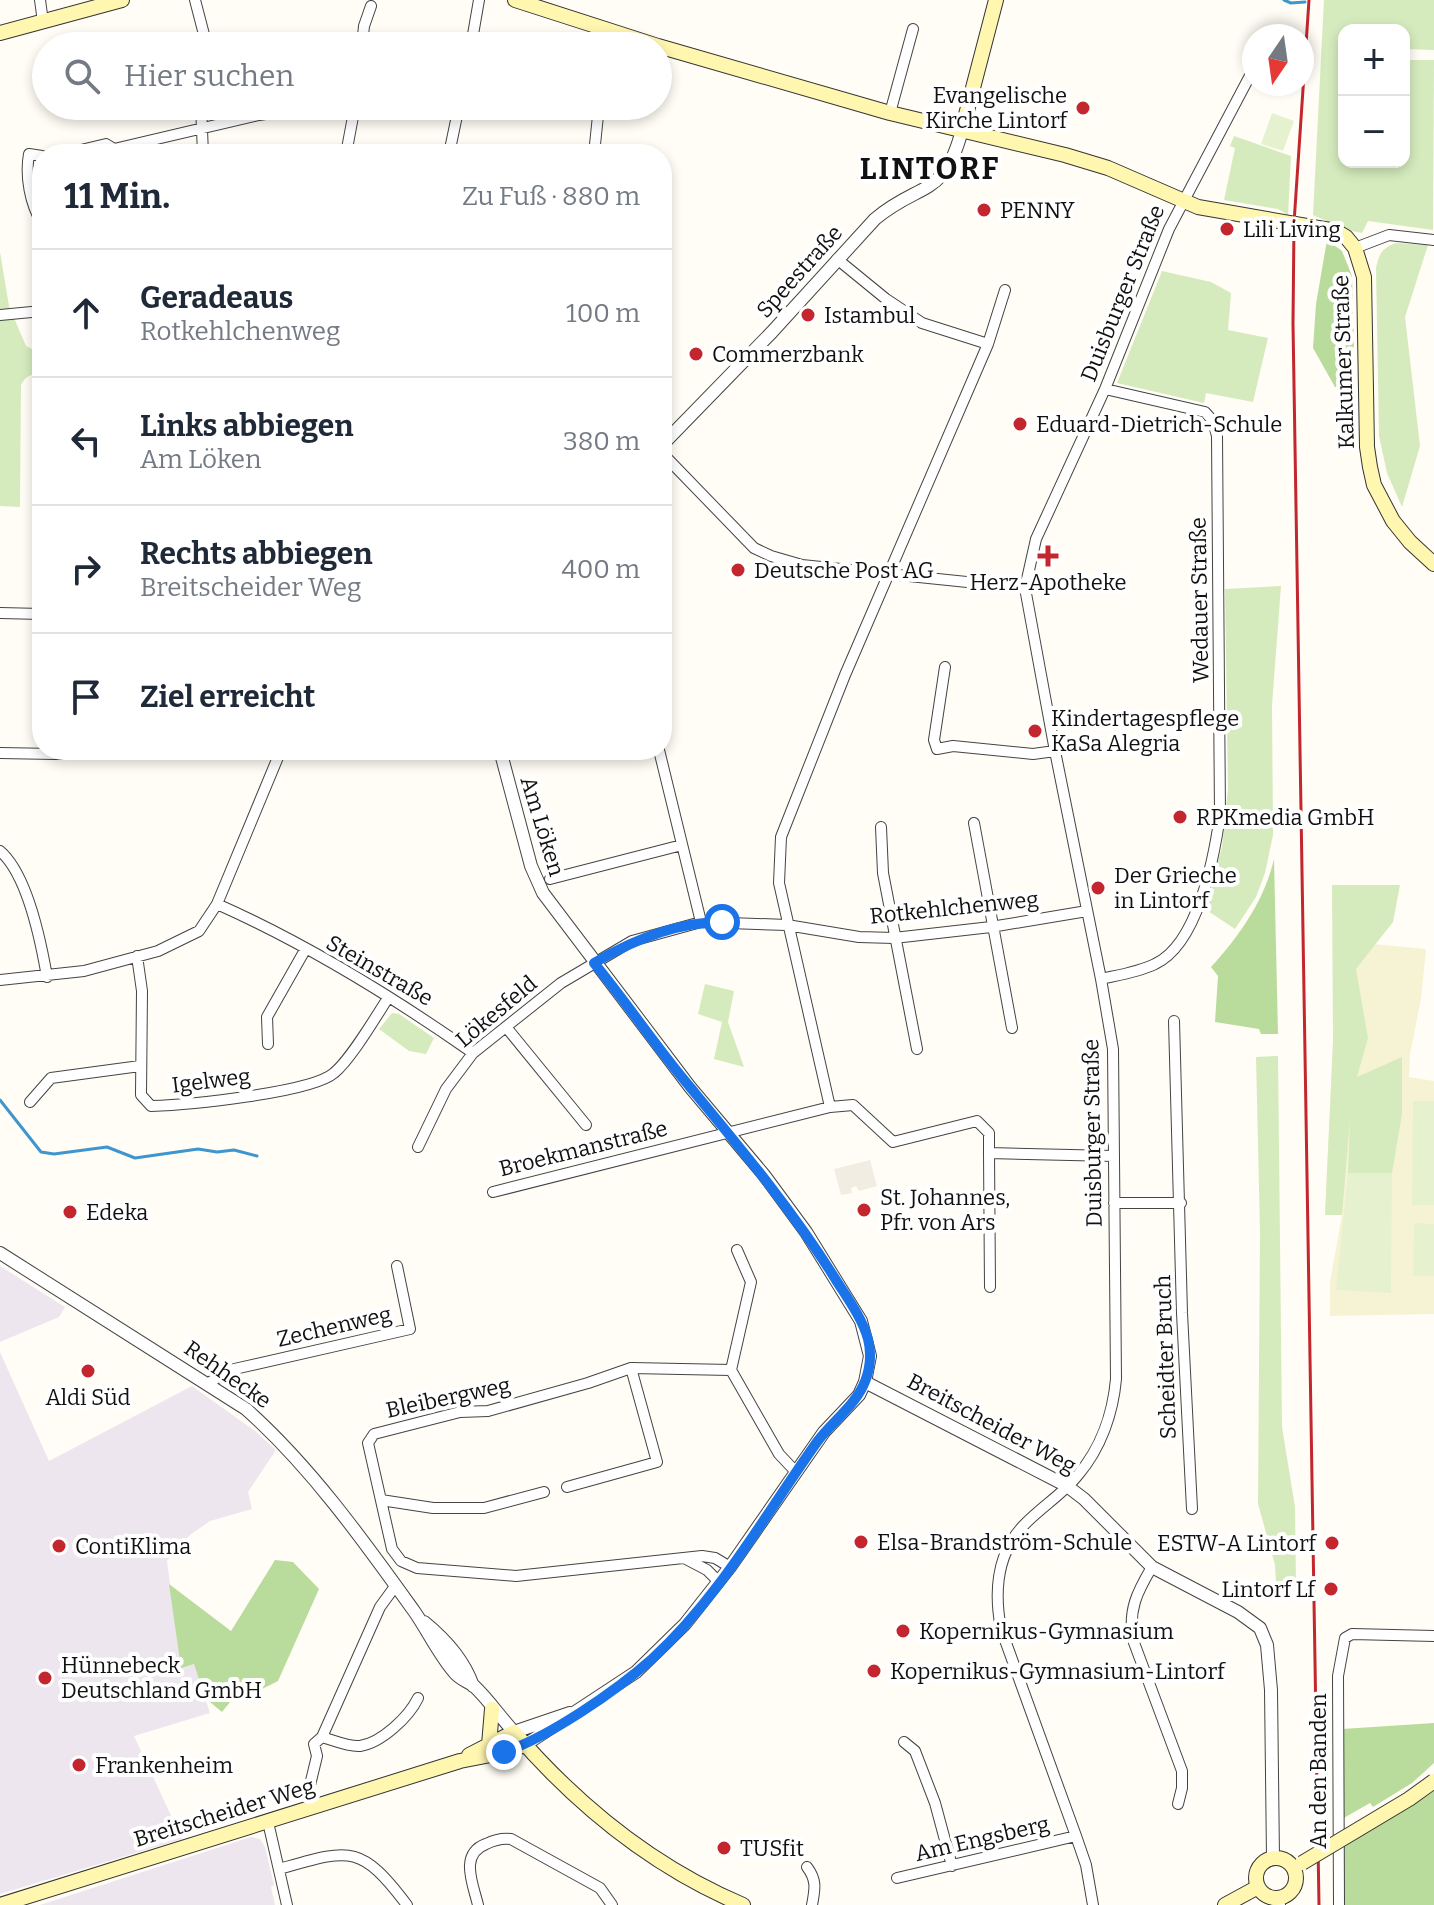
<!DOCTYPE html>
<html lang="de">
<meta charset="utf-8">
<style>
body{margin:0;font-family:Bitter,serif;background:#f6f6f7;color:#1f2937}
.controls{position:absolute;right:24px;top:24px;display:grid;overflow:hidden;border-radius:16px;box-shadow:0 4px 12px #0003}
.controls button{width:72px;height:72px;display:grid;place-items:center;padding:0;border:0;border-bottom:2px solid #e0e1e3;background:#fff;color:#1f2937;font:40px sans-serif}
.compass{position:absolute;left:1242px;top:24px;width:72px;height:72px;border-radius:50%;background:#fff;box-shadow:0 4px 12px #0003;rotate:193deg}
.stop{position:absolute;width:24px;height:24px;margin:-18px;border:6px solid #1a73e8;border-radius:50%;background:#fff}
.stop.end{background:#1a73e8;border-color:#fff;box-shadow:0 2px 8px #0008}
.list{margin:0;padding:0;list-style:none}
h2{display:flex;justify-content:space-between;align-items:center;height:104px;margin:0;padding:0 32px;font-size:34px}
h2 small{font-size:26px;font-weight:400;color:#747a83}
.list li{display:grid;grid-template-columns:52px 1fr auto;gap:24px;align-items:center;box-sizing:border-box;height:128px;padding:0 32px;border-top:2px solid #e0e1e3}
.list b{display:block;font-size:30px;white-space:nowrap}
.list p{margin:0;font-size:26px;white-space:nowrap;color:#747a83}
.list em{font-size:26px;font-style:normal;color:#747a83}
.icon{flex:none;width:44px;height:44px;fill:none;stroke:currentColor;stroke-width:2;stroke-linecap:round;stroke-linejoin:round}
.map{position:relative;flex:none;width:1434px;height:1905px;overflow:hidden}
.search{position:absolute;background:#fff;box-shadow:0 4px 12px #0003;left:32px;top:32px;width:640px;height:88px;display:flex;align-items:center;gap:20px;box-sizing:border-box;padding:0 28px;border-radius:44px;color:#747a83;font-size:30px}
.panel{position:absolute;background:#fff;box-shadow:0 4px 12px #0003;left:32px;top:144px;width:640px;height:616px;border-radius:32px}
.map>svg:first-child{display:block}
.industrial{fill:#eee6ef}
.farmland{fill:#f6f3d4}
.green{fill:#d5ebbd}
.forest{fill:#b9dc9c}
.pitch{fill:#e6f2cf}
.plaza{fill:#f1ede2}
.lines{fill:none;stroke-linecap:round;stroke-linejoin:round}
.stream{stroke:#3f96cf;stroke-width:3}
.minor-casing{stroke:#444;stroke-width:12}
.tertiary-casing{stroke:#444;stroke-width:14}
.secondary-casing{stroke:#333;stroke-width:16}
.minor{stroke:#fff;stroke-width:10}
.tertiary{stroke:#fff;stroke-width:12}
.secondary{stroke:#fff6b0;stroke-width:14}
.rail{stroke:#c4262e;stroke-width:3}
.secondary-bridge-casing{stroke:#333;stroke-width:16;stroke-linecap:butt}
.secondary-bridge{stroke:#fff6b0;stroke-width:14}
.route{stroke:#1a73e8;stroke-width:10}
.poi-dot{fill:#c4262e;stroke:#fff;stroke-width:3}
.labels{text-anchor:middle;stroke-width:8;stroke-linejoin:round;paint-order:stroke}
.poi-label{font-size:22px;fill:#111;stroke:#fff;text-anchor:start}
.street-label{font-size:22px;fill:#111;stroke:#fff}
.district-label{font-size:30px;font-weight:bold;letter-spacing:2px;fill:#111;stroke:#fff}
</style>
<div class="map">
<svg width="1434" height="1905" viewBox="0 0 1434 1905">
<rect width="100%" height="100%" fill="#fffdf5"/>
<path class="industrial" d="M0,1266L65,1307L59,1317L0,1342Z
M0,1352L49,1461L192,1386L255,1431L276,1450L248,1492L252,1509L210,1521L190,1535L167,1561L181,1667L194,1664L210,1713L134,1736L182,1839L0,1894Z
M251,1837L260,1839L265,1847L274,1885L271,1887L275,1905H40Z"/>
<path class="farmland" d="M1353,942L1426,949L1421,999L1410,1054L1409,1077L1434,1081V1314L1330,1316V1282L1342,1215H1325L1333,1042Z"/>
<path class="green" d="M1324,0H1434V50L1404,49V30H1344V162H1404V60H1434L1433,230L1368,221L1362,233L1347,230L1313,215Z
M1234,136L1291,156L1288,215L1278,209L1224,200L1235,148L1230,146Z
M1396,243L1428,245L1405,317L1420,446L1402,507L1387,473L1379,436L1376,268C1379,254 1382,248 1396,243Z
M0,252L9,306L26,346L32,349H42V373C33,373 25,376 21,385L20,507L0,506Z
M1162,271L1211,282L1231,293L1228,330L1268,338L1253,402L1206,393L1204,403L1117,383Z
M1281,586L1272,705L1273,835L1265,873L1256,897L1235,929L1205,909L1222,847L1228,789L1225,589Z
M1332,885H1400L1393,922L1356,969L1368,1038L1357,1077L1402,1057V1114L1392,1173H1348L1350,1120L1342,1215H1325L1333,1042Z
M705,984L734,991L728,1022L744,1067L714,1059L722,1022L698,1014Z
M392,1013L399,1014L434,1038L426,1054L409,1051L379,1029Z
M1278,1056L1282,1427L1295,1507L1296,1584L1276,1582L1275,1565L1258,1504L1260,1232L1256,1057Z"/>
<path class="forest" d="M1327,240L1342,251L1352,276L1355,391L1335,387L1313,348L1316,304Z
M1274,859L1278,1034H1261L1259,1029L1215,1022L1218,976L1211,967C1240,935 1264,901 1274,859Z
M275,1560L293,1562L319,1589L278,1681L246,1697L239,1691L222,1712L205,1698L194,1664L181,1668L169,1584L231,1631Z
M1434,1723V1763L1412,1783L1373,1807L1370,1803L1342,1819V1729Z
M1434,1790V1905H1344L1343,1847Z"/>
<path class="pitch" d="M1272,113L1294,121L1283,151L1261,144Z
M1413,1101H1434V1205H1412Z
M1348,1173H1392L1391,1293L1336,1290Z
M1414,1223L1434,1224V1276H1413Z"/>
<path class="plaza" d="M870,1160L877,1186L859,1191L856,1186L851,1188L852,1193L841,1195L834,1169Z"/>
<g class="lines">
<path class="stream" d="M1284,0L1291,3L1305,2
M0,1100L41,1152L54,1154L107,1147L135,1158L198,1149L217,1152L234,1150L257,1156"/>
<g class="minor-casing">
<path id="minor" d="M40,0L43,22
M195,0L207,46
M1272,36L1274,33
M362,46L364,26L371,6
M471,46L479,0
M201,106L203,154
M316,106L354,110
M890,113L913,29
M64,154L106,144L114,149L259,115L316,106
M346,154L355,106
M449,154L459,106
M594,154L599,106
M42,156L29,154C25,176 30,204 42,223
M1355,248L1389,235L1434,240
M837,259L886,299L922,323L988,344
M0,315L42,311
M662,453L754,548L771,556L802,565L1025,588
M0,613L42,614
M945,667L934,740L937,749L953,746L1033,754L1055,751
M659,750L701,922
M0,753L55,754L266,750
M974,823L1012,1028
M881,827L883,873L917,1049
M0,851C27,874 41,942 47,977
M550,879L682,845
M217,904C307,944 393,997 473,1053
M137,956L142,991L141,1095L151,1106C185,1105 311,1093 334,1073C351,1059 375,1018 388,998
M1101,979C1119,975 1139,972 1155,964C1198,944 1214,858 1220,815L1217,436L1213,421L1205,412L1105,389
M0,980L84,971L158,951L199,931L217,904L281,750
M1174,1021L1182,1313L1192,1509
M506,1027L586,1125
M268,1044L267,1017L305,950
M30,1102L51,1078L140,1066
M830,1107L779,883L781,837L845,675L988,344L1005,290
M418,1147L446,1089L473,1053L561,983L632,941L701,922L787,925L859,937L894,938L991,927L1087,911
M989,1153L990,1287
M493,1192L830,1107L853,1105L893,1142L977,1121L989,1133V1153L1114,1156
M1114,1203H1181
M731,1370L751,1282L737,1250
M207,1384L230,1370L410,1329L397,1266
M567,1487L657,1462L631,1368
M381,1500L433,1508H484L544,1492
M686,1559L707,1570L719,1582
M730,1567L715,1558L702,1556L516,1576L417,1568L401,1561L392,1549L368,1443L374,1434L460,1412L488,1411L588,1383L631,1368L731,1370L779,1454L796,1472
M1152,1567C1137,1592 1128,1610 1133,1640L1182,1771V1788L1178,1804
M322,1737C333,1740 348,1747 360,1746C381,1743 409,1717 418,1698
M904,1742L915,1751L935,1803L952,1866
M310,1785L317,1756L314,1744L322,1737L380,1607L396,1585
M268,1822L287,1905
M807,1867C817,1880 815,1889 812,1905
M279,1869C350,1849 360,1843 407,1905
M897,1878L1076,1836
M478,1905C473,1884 459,1854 486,1844C494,1840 502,1838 511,1839L600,1888L612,1905
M1093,1905L1086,1865L1076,1836L1001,1629C994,1592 996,1554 1024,1525C1041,1507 1063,1494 1078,1475C1101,1448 1113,1413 1116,1379L1113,1049L1101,979L1055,751L1025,588L1036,539L1105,389L1169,229L1254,68
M1339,1905L1338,1676L1345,1638L1352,1634L1434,1636"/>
</g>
<g class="tertiary-casing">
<path id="tertiary" d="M662,445L772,332L875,219C920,181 944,199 962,130
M500,750L531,866L543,893L690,1087L764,1175L806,1232L861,1321L870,1356L865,1382L859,1395L824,1432L730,1567L685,1624L636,1672L525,1745
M0,1253L246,1409C311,1467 363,1540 414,1611C428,1631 438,1653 454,1672C459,1679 467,1681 474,1686C488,1699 501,1718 514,1732L570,1713
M865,1382L1067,1486L1084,1499L1152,1567L1238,1612L1260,1628L1267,1645L1271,1690L1273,1858
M424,1622C445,1639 464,1660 473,1686
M1278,1898L1279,1905"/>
</g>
<g class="secondary-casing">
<path id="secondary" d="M515,0L658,46
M0,33L122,0
M658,46L890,113L1065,155L1108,168L1198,207L1336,231L1346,237L1355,248L1364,277L1367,447L1370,467L1374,485L1393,521L1410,542L1434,564
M962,130L996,0
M489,1745L492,1709
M469,1755L514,1732C577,1805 653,1867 743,1905
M1256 1878a20 20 0 1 1 40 0a20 20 0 1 1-40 0Z
M0,1905L460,1761L496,1754L525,1745
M1225,1905L1258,1887"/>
</g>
<use href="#minor" class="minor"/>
<use href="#tertiary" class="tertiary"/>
<use href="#secondary" class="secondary"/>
<path class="rail" d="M1309,0L1294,223L1293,324L1319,1905"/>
<g class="secondary-bridge-casing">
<path id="secondary-bridge" d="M1302,1863L1409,1799L1434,1781"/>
</g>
<use href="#secondary-bridge" class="secondary-bridge"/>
</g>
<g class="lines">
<path class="route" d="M504,1752C549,1737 616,1691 652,1659C719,1598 765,1515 817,1442C831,1423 853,1407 863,1386C870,1372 872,1354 868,1339C862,1318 848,1299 836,1280C793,1211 742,1150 690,1087C656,1047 627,1003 594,963C633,940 676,922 722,922"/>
</g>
<g class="poi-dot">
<circle cx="1083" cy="108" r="8"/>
<circle cx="984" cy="210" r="8"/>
<circle cx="1227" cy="229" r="8"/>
<circle cx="808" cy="315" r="8"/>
<circle cx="696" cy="354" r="8"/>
<circle cx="1020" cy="424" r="8"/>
<path d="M1044 544h8v8h8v8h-8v8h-8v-8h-8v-8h8z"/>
<circle cx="738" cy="570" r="8"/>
<circle cx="1035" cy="731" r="8"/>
<circle cx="1180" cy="817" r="8"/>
<circle cx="1098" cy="888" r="8"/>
<circle cx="864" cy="1210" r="8"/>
<circle cx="70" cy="1212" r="8"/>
<circle cx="88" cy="1371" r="8"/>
<circle cx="861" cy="1542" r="8"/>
<circle cx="1332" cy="1543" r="8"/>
<circle cx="59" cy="1546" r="8"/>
<circle cx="1331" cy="1589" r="8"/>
<circle cx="903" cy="1631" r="8"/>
<circle cx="874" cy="1671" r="8"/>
<circle cx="45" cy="1678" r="8"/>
<circle cx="79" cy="1765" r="8"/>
<circle cx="724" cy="1848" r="8"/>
</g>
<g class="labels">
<g class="poi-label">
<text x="1067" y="103" text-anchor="end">Evangelische<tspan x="1067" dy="25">Kirche Lintorf</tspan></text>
<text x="1000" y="218">PENNY</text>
<text x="1243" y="237">Lili Living</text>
<text x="824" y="323">Istambul</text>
<text x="712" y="362">Commerzbank</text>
<text x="1036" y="432">Eduard-Dietrich-Schule</text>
<text x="754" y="578">Deutsche Post AG</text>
<text x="1048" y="590" text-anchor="middle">Herz-Apotheke</text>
<text x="1051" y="726">Kindertagespflege<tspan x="1051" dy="25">KaSa Alegria</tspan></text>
<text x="1196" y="825">RPKmedia GmbH</text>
<text x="1114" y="883">Der Grieche<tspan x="1114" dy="25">in Lintorf</tspan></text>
<text x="880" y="1205">St. Johannes,<tspan x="880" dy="25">Pfr. von Ars</tspan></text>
<text x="86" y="1220">Edeka</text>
<text x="88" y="1405" text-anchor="middle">Aldi Süd</text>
<text x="877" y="1550">Elsa-Brandström-Schule</text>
<text x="1316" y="1551" text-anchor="end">ESTW-A Lintorf</text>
<text x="75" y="1554">ContiKlima</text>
<text x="1315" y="1597" text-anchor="end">Lintorf Lf</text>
<text x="919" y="1639">Kopernikus-Gymnasium</text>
<text x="61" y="1673">Hünnebeck<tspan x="61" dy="25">Deutschland GmbH</tspan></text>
<text x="890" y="1679">Kopernikus-Gymnasium-Lintorf</text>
<text x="95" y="1773">Frankenheim</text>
<text x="740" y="1856">TUSfit</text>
</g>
<g class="street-label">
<text transform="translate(799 271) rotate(-48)" y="8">Speestraße</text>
<text transform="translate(1122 293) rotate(-68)" y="8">Duisburger Straße</text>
<text transform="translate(1343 362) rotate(-92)" y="8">Kalkumer Straße</text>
<text transform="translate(1199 600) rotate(-91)" y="8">Wedauer Straße</text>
<text transform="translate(543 826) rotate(73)" y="8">Am Löken</text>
<text transform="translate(954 907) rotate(-6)" y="8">Rotkehlchenweg</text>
<text transform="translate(380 970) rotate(30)" y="8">Steinstraße</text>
<text transform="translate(496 1011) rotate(-40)" y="8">Lökesfeld</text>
<text transform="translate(211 1080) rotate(-7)" y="8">Igelweg</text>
<text transform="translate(1092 1133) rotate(-91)" y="8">Duisburger Straße</text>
<text transform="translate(583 1148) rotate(-14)" y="8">Broekmanstraße</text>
<text transform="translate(334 1326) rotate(-13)" y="8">Zechenweg</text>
<text transform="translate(1165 1357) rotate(-92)" y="8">Scheidter Bruch</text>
<text transform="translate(228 1374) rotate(35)" y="8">Rehhecke</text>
<text transform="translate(448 1397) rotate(-12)" y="8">Bleibergweg</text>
<text transform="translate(992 1423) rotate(28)" y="8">Breitscheider Weg</text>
<text transform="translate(1318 1771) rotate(-90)" y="8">An den Banden</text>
<text transform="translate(224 1812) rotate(-17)" y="8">Breitscheider Weg</text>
<text transform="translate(982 1838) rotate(-13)" y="8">Am Engsberg</text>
</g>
<g class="district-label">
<text x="930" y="179">LINTORF</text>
</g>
</g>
</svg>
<div class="controls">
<button>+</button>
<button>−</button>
</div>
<svg class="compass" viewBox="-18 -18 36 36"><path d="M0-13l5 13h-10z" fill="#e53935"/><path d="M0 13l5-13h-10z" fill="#747a83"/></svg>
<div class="stop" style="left:722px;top:922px"></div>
<div class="stop end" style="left:504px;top:1752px"></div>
<div class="search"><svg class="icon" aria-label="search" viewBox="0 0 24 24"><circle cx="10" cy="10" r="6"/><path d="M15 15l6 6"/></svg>Hier suchen</div>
<section class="panel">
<h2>11 Min.<small>Zu Fuß · 880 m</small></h2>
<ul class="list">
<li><svg class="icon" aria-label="ahead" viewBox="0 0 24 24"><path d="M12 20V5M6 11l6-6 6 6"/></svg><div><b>Geradeaus</b><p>Rotkehlchenweg</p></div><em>100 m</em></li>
<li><svg class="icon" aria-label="left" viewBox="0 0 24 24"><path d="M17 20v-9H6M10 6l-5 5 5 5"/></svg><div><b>Links abbiegen</b><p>Am Löken</p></div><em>380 m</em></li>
<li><svg class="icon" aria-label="right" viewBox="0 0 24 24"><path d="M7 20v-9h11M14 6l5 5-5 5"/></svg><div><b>Rechts abbiegen</b><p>Breitscheider Weg</p></div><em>400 m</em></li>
<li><svg class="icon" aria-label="arrive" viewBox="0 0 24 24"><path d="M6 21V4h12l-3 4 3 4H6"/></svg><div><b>Ziel erreicht</b></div></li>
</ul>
</section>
</div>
